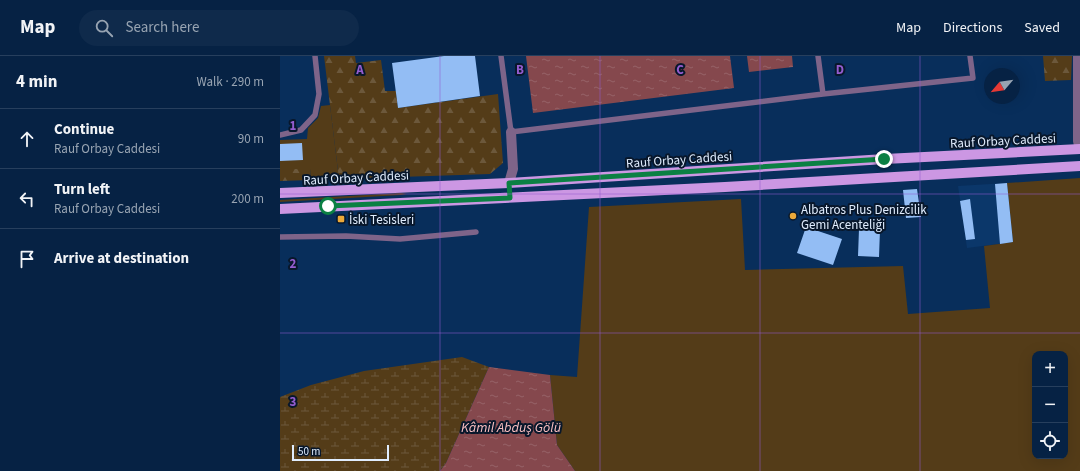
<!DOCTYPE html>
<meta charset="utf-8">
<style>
body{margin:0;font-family:"Source Sans 3",sans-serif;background:#0f2a4b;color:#f1f3f6}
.controls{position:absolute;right:12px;bottom:12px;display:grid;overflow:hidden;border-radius:8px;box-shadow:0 4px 16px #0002}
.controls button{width:36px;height:36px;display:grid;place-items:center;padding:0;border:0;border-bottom:1px solid #273f5d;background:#062244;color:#f1f3f6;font:20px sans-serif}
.compass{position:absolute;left:704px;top:12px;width:36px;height:36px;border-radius:50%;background:#062244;box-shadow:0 4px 16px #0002;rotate:241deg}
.scale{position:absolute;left:12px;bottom:10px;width:97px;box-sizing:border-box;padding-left:4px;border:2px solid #e0edfe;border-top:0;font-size:11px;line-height:14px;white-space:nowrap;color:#e0edfe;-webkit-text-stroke:3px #08172b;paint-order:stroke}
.stop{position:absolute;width:12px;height:12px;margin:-9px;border:3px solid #0b8043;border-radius:50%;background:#fff}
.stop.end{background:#0b8043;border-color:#fff;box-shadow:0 1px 4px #0008}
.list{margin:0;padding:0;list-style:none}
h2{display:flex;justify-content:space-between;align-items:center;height:52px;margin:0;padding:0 16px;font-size:17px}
h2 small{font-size:13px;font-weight:400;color:#98a4b2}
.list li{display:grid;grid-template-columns:26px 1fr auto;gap:12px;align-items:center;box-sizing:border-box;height:60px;padding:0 16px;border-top:1px solid #273f5d}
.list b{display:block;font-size:15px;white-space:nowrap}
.list p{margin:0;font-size:13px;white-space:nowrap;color:#98a4b2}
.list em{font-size:13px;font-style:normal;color:#98a4b2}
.icon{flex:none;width:22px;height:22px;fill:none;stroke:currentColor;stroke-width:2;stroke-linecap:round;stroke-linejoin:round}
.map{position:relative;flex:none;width:800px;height:415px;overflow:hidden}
header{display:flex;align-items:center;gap:24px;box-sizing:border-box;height:56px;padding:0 20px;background:#062244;border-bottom:1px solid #273f5d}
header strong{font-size:19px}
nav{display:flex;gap:22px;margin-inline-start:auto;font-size:14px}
.search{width:280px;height:36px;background:#0f2a4b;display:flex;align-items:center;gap:10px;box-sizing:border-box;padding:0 14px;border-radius:22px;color:#98a4b2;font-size:15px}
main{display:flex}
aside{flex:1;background:#062244}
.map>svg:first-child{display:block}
.built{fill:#0b376a}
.green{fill:#543c18;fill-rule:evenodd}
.forest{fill:url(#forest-firs)}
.wetland{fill:url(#wetland-marsh)}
.water{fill:url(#water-ripples)}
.building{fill:#93bdf4}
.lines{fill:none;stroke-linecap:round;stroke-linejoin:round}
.lane{stroke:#7e6489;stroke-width:5.5}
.street{stroke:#7e6489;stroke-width:10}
.primary{stroke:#cc97e3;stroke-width:10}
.route{stroke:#0b8043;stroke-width:5}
.grid{fill:none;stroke:#945ccf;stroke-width:1;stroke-opacity:0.55}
.poi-dot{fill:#eca93a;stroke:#08172b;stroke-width:1.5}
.labels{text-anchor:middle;stroke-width:4;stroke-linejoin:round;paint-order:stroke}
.street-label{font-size:13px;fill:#e0edfe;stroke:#08172b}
.poi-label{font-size:13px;fill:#e0edfe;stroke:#08172b;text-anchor:start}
.water-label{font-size:14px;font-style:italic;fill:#f8bec0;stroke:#08172b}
.grid-label{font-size:13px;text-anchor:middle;font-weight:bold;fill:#945ccf;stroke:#08172b;stroke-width:4;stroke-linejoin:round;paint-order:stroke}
</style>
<header>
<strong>Map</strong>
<div class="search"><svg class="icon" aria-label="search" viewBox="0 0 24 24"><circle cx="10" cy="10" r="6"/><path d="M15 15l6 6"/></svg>Search here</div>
<nav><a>Map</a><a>Directions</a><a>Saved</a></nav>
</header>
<main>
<aside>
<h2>4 min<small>Walk · 290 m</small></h2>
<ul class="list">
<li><svg class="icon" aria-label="ahead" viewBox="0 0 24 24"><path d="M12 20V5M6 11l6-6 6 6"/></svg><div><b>Continue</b><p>Rauf Orbay Caddesi</p></div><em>90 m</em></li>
<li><svg class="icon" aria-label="left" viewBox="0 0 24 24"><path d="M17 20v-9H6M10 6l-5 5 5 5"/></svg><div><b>Turn left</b><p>Rauf Orbay Caddesi</p></div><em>200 m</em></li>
<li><svg class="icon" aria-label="arrive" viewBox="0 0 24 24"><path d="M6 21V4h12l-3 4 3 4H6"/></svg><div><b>Arrive at destination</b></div></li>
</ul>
</aside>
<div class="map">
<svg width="800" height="415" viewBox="0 0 800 415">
<defs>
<pattern id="forest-firs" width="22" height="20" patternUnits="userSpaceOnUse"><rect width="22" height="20" fill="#543c18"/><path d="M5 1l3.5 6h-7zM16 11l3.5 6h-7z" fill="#6c583b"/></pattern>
<pattern id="wetland-marsh" width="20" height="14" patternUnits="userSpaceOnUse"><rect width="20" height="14" fill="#543c18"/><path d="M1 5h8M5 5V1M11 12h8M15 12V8" fill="none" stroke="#6c583b"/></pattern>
<pattern id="water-ripples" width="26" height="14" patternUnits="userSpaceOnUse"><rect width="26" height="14" fill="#85484d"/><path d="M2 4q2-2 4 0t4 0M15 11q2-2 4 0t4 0" fill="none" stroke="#966368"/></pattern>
</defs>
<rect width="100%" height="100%" fill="#082e5b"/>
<path class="built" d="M727,127L733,186L687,192L678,130Z"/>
<path class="green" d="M50,49L59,123L31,124L30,113H0V84L27,83L28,72L38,62L41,50Z
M800,122V415H295L277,389L270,319L297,321L309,151L461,143L465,214L623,210L628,258L710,252L704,190L733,186L727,127ZM755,298H785V400H755Z
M121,137L127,138L121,139L0,146V144Z"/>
<path class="forest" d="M44,0H75L76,7L101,4L105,35H116L118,52L218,38L223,107L210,118L59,123Z
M763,0H792L791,24L765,25Z
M0,113H30L31,124L0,125Z"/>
<path class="wetland" d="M182,301L209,311L166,407L160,415H0V341L31,329L84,315Z"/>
<path class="water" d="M246,0H450L454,32L253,57Z
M467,0H512L513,11L469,16Z
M209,311L270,319L277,389L295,415H160L166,407Z"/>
<path class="building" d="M164,0H195L200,40L118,52L112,7Z
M22,87L23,104L0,105V88Z
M727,127L733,186L720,188L715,128Z
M637,133L641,161L626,162L623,134Z
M690,143L695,183L686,184L680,145Z
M526,171L562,183L553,209L517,197Z
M579,173L600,174L599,201L578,200Z"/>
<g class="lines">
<path class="lane" d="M221,0L231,76L543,38L693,22L690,0
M538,0L543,38
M0,79L21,74L35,59L39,38L35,0
M0,181L66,180L120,183L196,176"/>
<path class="street" d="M798,0V85L800,93
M229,127L233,113L231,76"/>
<path class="primary" d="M0,137L229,127L605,103L800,93
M0,153L445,131L800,110"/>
</g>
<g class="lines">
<path class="route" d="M48,150L230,142L229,127L604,103"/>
</g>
<path class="grid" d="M160,0V415M320,0V415M480,0V415M640,0V415M0,138H800M0,277H800"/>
<g class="poi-dot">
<circle cx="513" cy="160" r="4"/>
<rect x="57" y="159" width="8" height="8" rx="2"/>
</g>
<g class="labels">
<g class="street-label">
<text transform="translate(723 84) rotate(-3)" y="5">Rauf Orbay Caddesi</text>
<text transform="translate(399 103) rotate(-4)" y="5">Rauf Orbay Caddesi</text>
<text transform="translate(76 121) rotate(-3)" y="5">Rauf Orbay Caddesi</text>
</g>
<g class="poi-label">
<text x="521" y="158">Albatros Plus Denizcilik<tspan x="521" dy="15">Gemi Acenteliği</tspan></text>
<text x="69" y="168">İski Tesisleri</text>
</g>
<g class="water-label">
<text x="231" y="376">Kâmil Abduş Gölü</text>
</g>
</g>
<g class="grid-label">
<text x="80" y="18">A</text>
<text x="240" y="18">B</text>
<text x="400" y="18">C</text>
<text x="560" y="18">D</text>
<text x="13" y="74">1</text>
<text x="13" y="212">2</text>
<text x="13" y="350">3</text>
</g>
</svg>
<div class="controls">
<button>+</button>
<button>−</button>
<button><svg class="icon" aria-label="locate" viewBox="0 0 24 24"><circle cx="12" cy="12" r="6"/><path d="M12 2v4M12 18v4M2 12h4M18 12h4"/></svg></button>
</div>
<svg class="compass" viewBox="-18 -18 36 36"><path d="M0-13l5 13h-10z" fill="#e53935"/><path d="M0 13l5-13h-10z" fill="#98a4b2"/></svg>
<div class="scale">50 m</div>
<div class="stop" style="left:48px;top:150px"></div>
<div class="stop end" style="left:604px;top:103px"></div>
</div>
</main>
